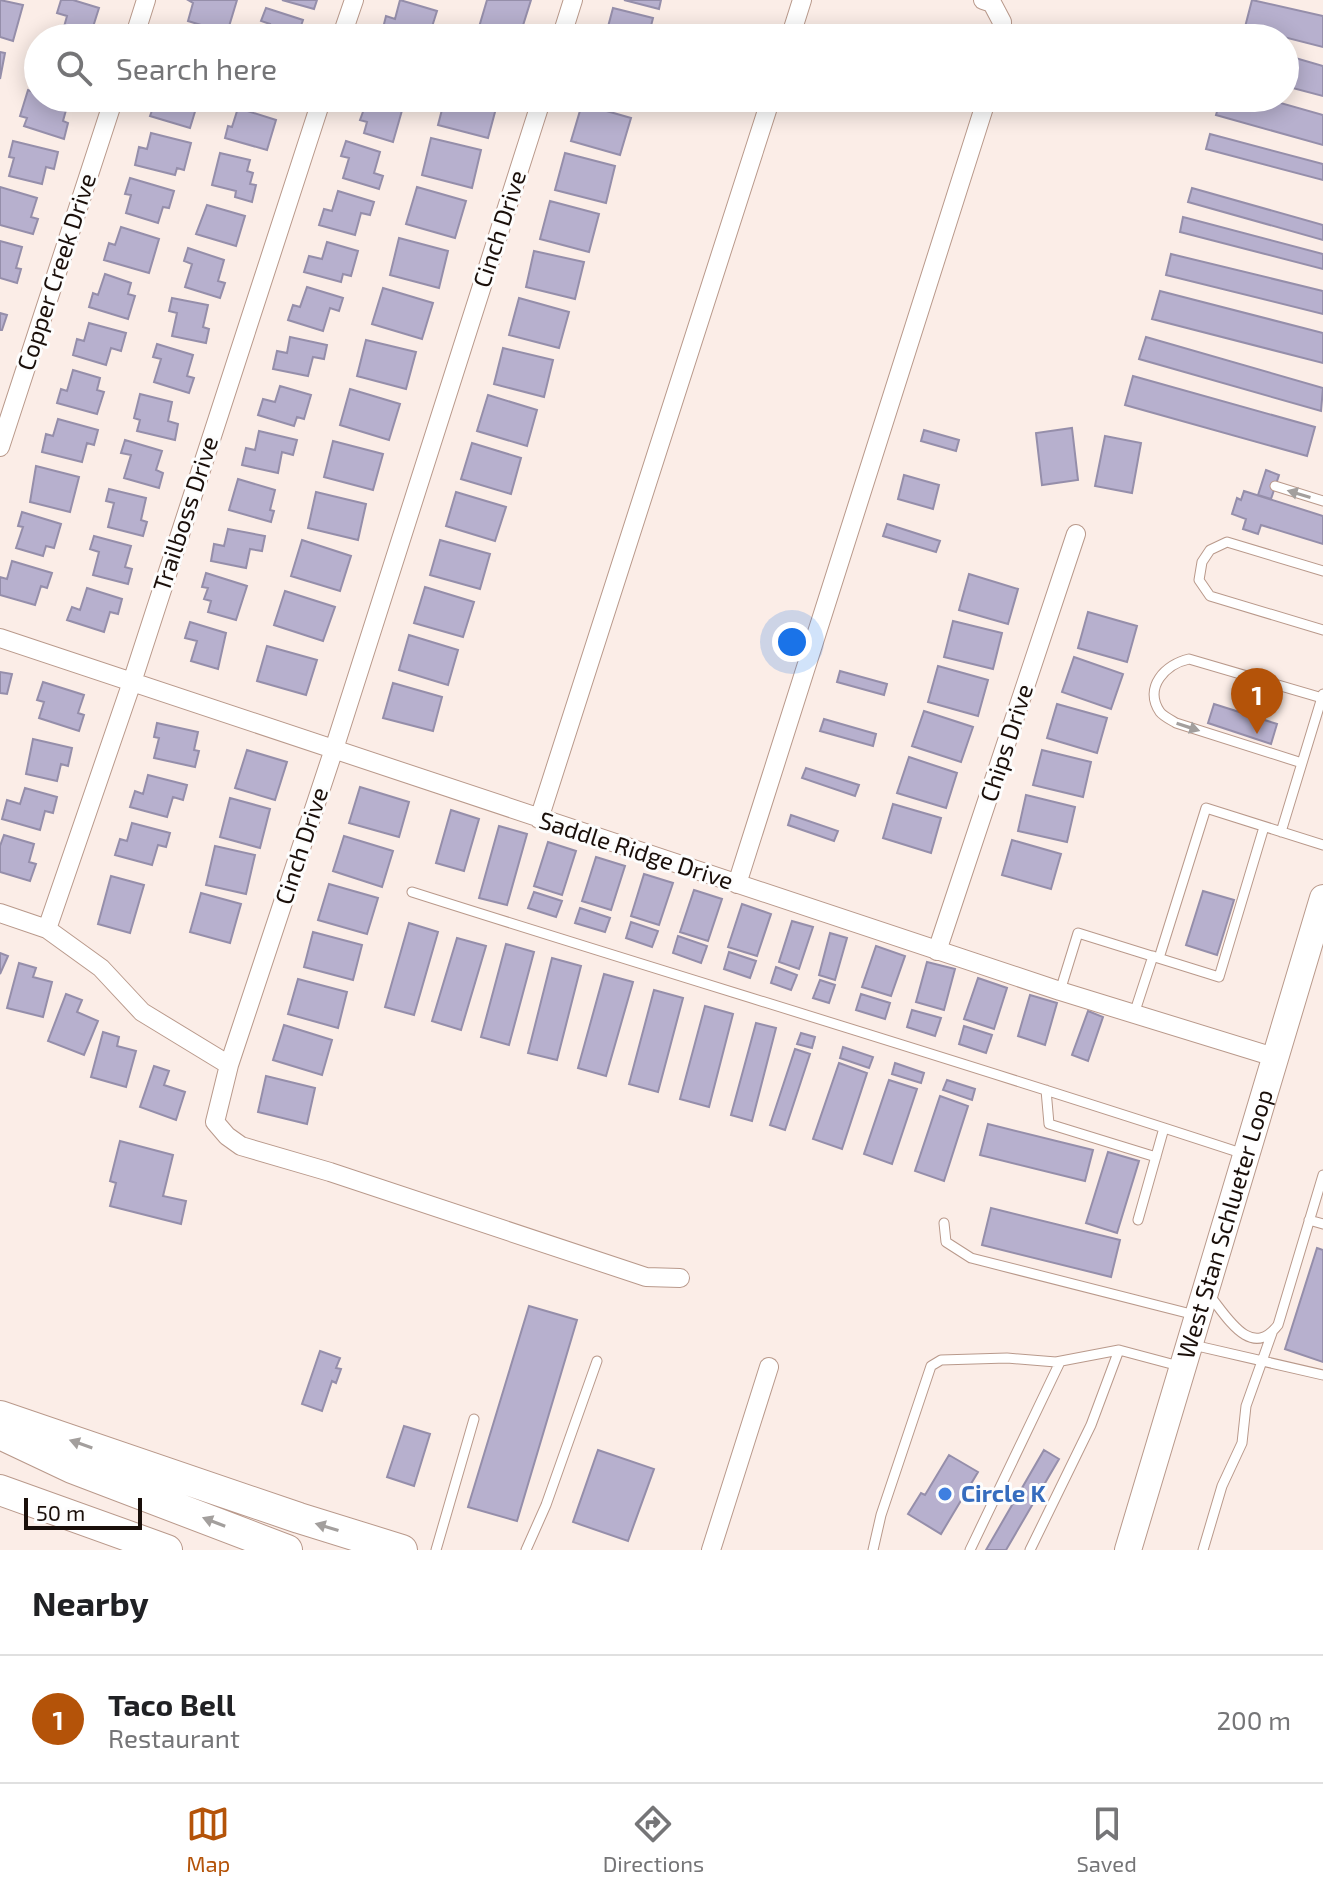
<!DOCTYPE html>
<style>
body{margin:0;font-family:"Exo 2",sans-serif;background:#f6f6f6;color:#202124}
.scale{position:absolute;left:24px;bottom:20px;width:118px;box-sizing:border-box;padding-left:8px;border:4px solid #1a0f0a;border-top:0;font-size:22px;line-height:28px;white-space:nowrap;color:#1a0f0a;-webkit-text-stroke:6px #fdfdfd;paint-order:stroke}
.you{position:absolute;left:792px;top:642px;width:28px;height:28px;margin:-20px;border:6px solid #fff;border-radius:50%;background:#1a73e8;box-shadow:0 0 0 12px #1a73e833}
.badge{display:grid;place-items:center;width:52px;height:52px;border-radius:50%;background:#b45309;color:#fff;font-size:26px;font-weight:700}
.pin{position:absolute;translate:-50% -66px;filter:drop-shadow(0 2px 4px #0008)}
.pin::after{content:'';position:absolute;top:42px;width:28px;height:24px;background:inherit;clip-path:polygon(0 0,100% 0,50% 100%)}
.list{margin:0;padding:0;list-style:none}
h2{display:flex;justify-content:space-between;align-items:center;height:104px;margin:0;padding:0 32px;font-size:34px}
h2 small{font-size:26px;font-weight:400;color:#757577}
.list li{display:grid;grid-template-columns:52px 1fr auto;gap:24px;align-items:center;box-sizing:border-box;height:128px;padding:0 32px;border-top:2px solid #e0e0e0}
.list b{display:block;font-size:30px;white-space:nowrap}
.list p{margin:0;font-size:26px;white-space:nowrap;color:#757577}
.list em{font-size:26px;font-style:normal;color:#757577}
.icon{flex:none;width:44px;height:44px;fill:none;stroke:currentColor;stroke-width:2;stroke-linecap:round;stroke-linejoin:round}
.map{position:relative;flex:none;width:1323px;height:1550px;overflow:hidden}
.search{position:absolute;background:#fff;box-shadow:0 4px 20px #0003;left:24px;right:24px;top:24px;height:88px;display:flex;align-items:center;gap:20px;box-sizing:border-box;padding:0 28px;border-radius:44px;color:#757577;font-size:30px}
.sheet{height:232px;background:#fff}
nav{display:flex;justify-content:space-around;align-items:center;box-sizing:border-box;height:112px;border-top:2px solid #e0e0e0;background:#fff;font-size:22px;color:#757577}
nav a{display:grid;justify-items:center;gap:4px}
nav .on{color:#b45309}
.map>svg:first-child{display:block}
.building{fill:#b7b0ce;stroke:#958eaa;stroke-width:2}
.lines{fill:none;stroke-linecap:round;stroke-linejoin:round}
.service-casing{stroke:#b9998b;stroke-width:11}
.minor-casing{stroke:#b9998b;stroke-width:20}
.secondary-casing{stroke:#b9998b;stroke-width:28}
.trunk-casing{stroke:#b9998b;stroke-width:32}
.service{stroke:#fff;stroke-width:9}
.minor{stroke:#fff;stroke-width:18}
.secondary{stroke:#fff;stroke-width:26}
.trunk{stroke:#fff;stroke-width:30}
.oneway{fill:#a39f9d}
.shop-dot{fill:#3f7fe0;stroke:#fdfdfd;stroke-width:3}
.labels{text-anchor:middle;stroke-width:6;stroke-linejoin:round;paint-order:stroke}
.street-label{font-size:24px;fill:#1a0f0a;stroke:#fdfdfd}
.shop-label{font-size:24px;font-weight:bold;fill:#366cbe;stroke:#fdfdfd;text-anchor:start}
</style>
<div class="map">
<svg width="1323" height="1550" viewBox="0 0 1323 1550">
<rect width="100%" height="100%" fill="#fbede7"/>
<path class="building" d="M0,0L23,5L13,41L0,37Z
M61,0H73L99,8L93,27L99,28L96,38H76L62,34L67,16L57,13Z
M188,0H237L227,33L188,21L193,3Z
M282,0H317L314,9Z
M400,0L437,11L430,33L418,29L415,38H402L382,32L386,16L395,19Z
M487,0H531L519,38L479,27Z
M624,0H661L659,9Z
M1252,0L1323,16V47L1245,27Z
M266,8L303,20L297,38H266L270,24L261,21Z
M613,8L653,18L648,38H605Z
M0,52L5,53L0,79Z
M1285,55L1323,66V96L1285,86Z
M28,90L38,94V98H52L68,103L63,121L68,123L64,139L24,126L27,118L20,116Z
M162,98H191L190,102L197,105L190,128L150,116L155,102L160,104Z
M255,98H285L284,105Z
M360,98H372L403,107L393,142L364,133L367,122L360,120L364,109L357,107Z
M445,98H488L498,101L488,138L438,125Z
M601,98H629L627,106Z
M1221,98H1263L1323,115V145L1216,115Z
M582,104L631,118L620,155L571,141Z
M238,108L276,120L267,150L225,138L228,126L232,127Z
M151,133L191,143L184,170L177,168L175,175L135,165L139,147L147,149Z
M1210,134L1323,164V180L1206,149Z
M431,138L481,150L472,188L422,175Z
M13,141L58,152L54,169L46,167L42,184L9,176L14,158L9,157Z
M346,141L380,152L374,173L383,176L379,189L343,178L349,158L341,156Z
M220,153L250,160L247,171L253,173L250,184L256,185L252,202L235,197L236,191L212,185Z
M565,153L615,166L606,203L555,190Z
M130,178L174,191L169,208L163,207L158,223L126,213L131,195L125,194Z
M0,187L37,198L31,217L38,219L33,234L0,225Z
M417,187L466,201L455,238L406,224Z
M1192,188L1323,225V240L1188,202Z
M338,191L374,202L370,215L361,213L355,235L319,225L324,209L332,211Z
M550,201L599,214L589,252L540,239Z
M207,205L245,216L236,246L196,234Z
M1183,217L1323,254V269L1180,232Z
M121,227L159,239L149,273L104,260L109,243L115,245Z
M399,238L448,251L439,288L390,275Z
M0,241L22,247L16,268L21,269L17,283L0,278Z
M327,242L358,251L351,276L343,274L341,282L304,272L309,256L322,259Z
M188,248L224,260L218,281L225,283L220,298L185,287L192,264L184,261Z
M534,251L584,262L575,299L526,287Z
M1171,254L1323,291V314L1166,275Z
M105,274L131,283L128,294L135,296L128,319L89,307L93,293L98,295Z
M307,287L343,298L339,311L330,308L323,331L288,320L293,305L300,307Z
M383,288L433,303L422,339L372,324Z
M1160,291L1323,333V363L1152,319Z
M172,298L208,305L203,327L209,329L206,343L172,336L177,313L169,311Z
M519,298L569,312L559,348L509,335Z
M0,313L7,315L2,330H0Z
M89,323L126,333L121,351L111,348L106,365L73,355L77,339L84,341Z
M290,337L327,345L324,359L313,357L308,376L273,369L277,351L287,353Z
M1146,337L1323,388L1321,411L1139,359Z
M366,340L416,352L406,389L357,376Z
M157,344L193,355L187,376L194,378L189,393L154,382L161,359L153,357Z
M503,348L553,360L544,397L494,384Z
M73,370L100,378L97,390L104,392L97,414L57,403L61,389L67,391Z
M1133,376L1315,427L1307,456L1125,405Z
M280,386L311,395L304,419L297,417L294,426L258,415L263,399L275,402Z
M350,389L400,404L389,440L340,425Z
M140,394L172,402L168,421L178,424L175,440L137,431L140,420L134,418Z
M488,395L537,410L527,446L477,431Z
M58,419L98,430L94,445L87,443L82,462L42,452L46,434L53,436Z
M1072,428L1078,480L1042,485L1036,433Z
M924,430L959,440L956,451L921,441Z
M259,431L297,440L293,455L282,452L278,473L242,465L246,448L255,450Z
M1105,436L1141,443L1132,493L1095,486Z
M125,440L162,451L156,470L163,473L159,488L124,478L131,455L121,453Z
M333,441L383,454L373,490L324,477Z
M472,443L521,458L511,494L461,479Z
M36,466L79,477L70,512L30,502Z
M1266,470L1279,475L1271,499L1258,495Z
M904,475L939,485L933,509L898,499Z
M238,479L275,490L270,510L274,511L271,522L229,510Z
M109,489L146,498L141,520L147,522L143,536L108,527L114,503L106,501Z
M1244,491L1323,516V544L1261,525L1258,534L1243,529L1246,519L1232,514L1237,498L1241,500Z
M316,492L366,504L358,540L308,528Z
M456,492L506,507L495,541L446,526Z
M22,512L61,524L54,548L46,546L43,556L16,548L23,527L18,526Z
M887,524L940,541L936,552L883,536Z
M228,529L265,536L262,551L250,549L246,568L211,561L214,544L224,546Z
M94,536L131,546L125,567L132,569L128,584L93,575L99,552L90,549Z
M302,540L351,556L340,591L291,576Z
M440,540L490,554L480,589L430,575Z
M12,561L52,573L47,588L41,586L35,605L0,595V577L7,579Z
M206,573L247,586L236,620L208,612L211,601L204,599L208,588L202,587Z
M969,574L1018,589L1008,624L959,610Z
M425,587L474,602L463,637L414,623Z
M87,588L122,599L118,614L110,612L104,632L67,620L72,607L80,610Z
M285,591L335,607L323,641L274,625Z
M1088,612L1137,626L1127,662L1078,648Z
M953,621L1002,633L993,669L944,657Z
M190,622L226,633L218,669L191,661L197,641L185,638Z
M409,635L458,650L448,685L399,670Z
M267,646L317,660L306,695L257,681Z
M1074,657L1123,674L1111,709L1062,692Z
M938,666L988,680L978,716L928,702Z
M840,671L887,684L884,695L837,682Z
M0,672L12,674L7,694L0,693Z
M43,682L84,695L78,713L84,715L79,731L39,718L44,702L37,700Z
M393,683L442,697L433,731L383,718Z
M1057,704L1107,718L1097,753L1047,738Z
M1214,704L1277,724L1271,744L1208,723Z
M924,711L973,727L961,762L912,746Z
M824,719L876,734L873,746L820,731Z
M157,723L198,732L194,750L199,751L195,767L154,758L159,738L154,737Z
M33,739L72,748L68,766L61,764L57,781L26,774Z
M247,750L287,762L275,800L235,788Z
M1042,750L1091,762L1083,797L1033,785Z
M909,757L957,773L946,808L897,793Z
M806,768L859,785L855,796L802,778Z
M148,775L187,785L183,800L173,797L167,817L130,807L135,791L143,794Z
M360,787L409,802L399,837L349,823Z
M25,788L57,797L53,813L45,811L40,830L2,819L7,800L20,804Z
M1026,795L1075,807L1067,842L1018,831Z
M230,798L270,809L260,848L220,837Z
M893,804L941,818L931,853L883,838Z
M451,810L479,819L464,871L436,863Z
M791,815L838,831L834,841L788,825Z
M132,823L170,833L166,847L158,845L152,865L115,855L120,839L127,841Z
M499,826L527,834L507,905L479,898Z
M4,835L34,844L29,862L36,864L30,881L0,872V846Z
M344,836L393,851L382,887L333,871Z
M1012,840L1061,854L1051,889L1002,875Z
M548,842L576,851L562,895L534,886Z
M215,846L255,855L246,894L206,885Z
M596,857L625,866L611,910L582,901Z
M644,874L673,883L659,925L631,916Z
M111,876L144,885L130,933L98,924Z
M329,884L378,898L367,934L318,920Z
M694,890L722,899L708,941L680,932Z
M1203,891L1234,900L1217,955L1186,945Z
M534,892L562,901L556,917L528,908Z
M201,893L241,904L230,943L190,932Z
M742,904L771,914L757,956L728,947Z
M580,908L610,918L605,932L575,923Z
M792,921L813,927L799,969L779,962Z
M631,922L658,931L652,947L626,938Z
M409,923L438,932L414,1015L385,1007Z
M313,932L362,945L353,980L304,967Z
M830,933L847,938L835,980L819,975Z
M678,936L707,946L701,963L673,953Z
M457,938L486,946L461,1030L432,1021Z
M506,944L534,952L509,1045L481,1037Z
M876,946L905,956L891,996L862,987Z
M729,952L756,961L750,978L724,969Z
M0,953L8,956L0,974Z
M552,958L581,966L557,1060L528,1053Z
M927,962L955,969L944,1010L916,1002Z
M19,963L36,968L33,977L52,982L43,1017L7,1008Z
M776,967L797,975L791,990L771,983Z
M604,974L633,982L606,1076L578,1068Z
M978,978L1007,988L994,1029L964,1019Z
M298,979L347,992L338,1028L288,1014Z
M820,980L835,985L829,1003L813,998Z
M654,990L683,998L658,1092L629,1084Z
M66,994L82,1000L77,1012L98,1021L84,1055L48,1041Z
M861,994L890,1003L885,1019L856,1010Z
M1030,995L1057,1003L1045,1045L1018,1036Z
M705,1006L733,1014L709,1107L680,1099Z
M912,1010L941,1018L935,1036L907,1027Z
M1088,1011L1103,1017L1088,1061L1072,1055Z
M756,1023L776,1028L752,1121L731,1115Z
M284,1025L332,1040L322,1075L273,1060Z
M964,1026L992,1035L986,1053L959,1044Z
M103,1032L119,1037L117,1046L136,1051L126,1087L91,1077Z
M801,1033L815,1037L812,1048L797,1044Z
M843,1047L873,1057L869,1068L840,1058Z
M795,1049L810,1054L785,1130L770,1125Z
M839,1063L867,1073L842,1149L813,1139Z
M895,1063L924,1073L921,1083L892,1074Z
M154,1066L169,1071L164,1085L185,1092L176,1120L140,1107Z
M266,1076L315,1088L307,1124L258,1112Z
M889,1080L917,1089L892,1164L864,1154Z
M947,1080L975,1089L972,1100L943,1090Z
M940,1096L968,1106L944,1181L915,1171Z
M988,1124L1093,1150L1085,1181L980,1155Z
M120,1141L173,1155L163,1196L186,1201L181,1224L110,1206L116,1183L110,1181Z
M1108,1152L1139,1161L1117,1233L1086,1223Z
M991,1208L1120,1240L1111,1277L982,1245Z
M1317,1248L1323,1250V1362L1285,1349Z
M529,1306L577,1320L517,1521L468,1507Z
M320,1351L340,1358L336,1368L341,1369L336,1383L332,1381L322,1411L302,1404Z
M404,1426L430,1434L414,1486L387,1477Z
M598,1450L654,1469L628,1541L573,1522Z
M1044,1450L1059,1459L1006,1550H986Z
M949,1455L978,1472L941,1534L908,1514L921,1493L925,1495Z"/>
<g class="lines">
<g class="service-casing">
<path id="service" d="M1275,486L1323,501
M1323,571L1227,542L1210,550L1202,562L1199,580L1210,596L1323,630
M1302,763L1176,723C1171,720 1163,716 1160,712C1143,687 1166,664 1189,659L1322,698
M1281,832L1323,694
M412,892C689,980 968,1063 1244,1154
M1159,958L1206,808L1323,845
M1060,991L1078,933L1219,977L1264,827
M1134,1014L1153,956
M1046,1090L1049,1124L1156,1157
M1138,1220L1164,1128
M1309,1220L1323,1224
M944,1223L946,1242L971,1258L1195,1315
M1210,1296C1227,1317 1251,1360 1278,1325L1323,1175
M1193,1345L1323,1375
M436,1550L474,1419
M526,1550L546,1505L597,1361
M873,1550L881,1515L931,1366L941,1360L1007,1358L1056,1362L1119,1350L1179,1366
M970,1550L1060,1362
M1030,1550L1091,1425L1119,1350
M1203,1550L1222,1486L1242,1443L1246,1406L1272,1333"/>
</g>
<g class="minor-casing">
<path id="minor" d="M983,0L992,3L1002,22V38
M134,38L146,0
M341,38L354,0
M561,38L573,0
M790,38L802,0
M542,98L334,749L229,1065L215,1122L227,1136L241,1146L330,1172L646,1277L680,1278
M0,447L114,98
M0,638L1060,991L1274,1057
M539,819L771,98
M737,884L987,98
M0,913L47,929L101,968L142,1012L229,1065
M47,929L132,682L322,98
M937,951L1076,534
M711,1550L769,1367"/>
</g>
<g class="secondary-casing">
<g id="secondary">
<path id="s1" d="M1128,1550L1323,898"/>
</g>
</g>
<g class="trunk-casing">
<path id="trunk" d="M0,1416L299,1518L402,1550
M0,1434L72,1468L287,1550
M0,1490L167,1550"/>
</g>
<use href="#service" class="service"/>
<use href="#minor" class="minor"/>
<use href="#secondary" class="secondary"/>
<use href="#trunk" class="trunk"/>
</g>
<defs><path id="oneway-solid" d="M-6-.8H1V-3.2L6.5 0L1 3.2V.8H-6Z" transform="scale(2)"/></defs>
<g class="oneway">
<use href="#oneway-solid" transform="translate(1299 494) rotate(-163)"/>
<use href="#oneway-solid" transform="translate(1188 727) rotate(18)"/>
<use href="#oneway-solid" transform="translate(81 1444) rotate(-161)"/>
<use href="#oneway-solid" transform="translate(214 1522) rotate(-159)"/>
<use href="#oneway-solid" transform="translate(327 1527) rotate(-163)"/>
</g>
<circle class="shop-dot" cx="945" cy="1494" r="8"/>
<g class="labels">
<g class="street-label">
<text transform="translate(500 229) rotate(-72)" y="8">Cinch Drive</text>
<text transform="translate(57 272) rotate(-72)" y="8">Copper Creek Drive</text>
<text transform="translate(186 514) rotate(-72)" y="8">Trailboss Drive</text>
<text transform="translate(1007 743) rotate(-72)" y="8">Chips Drive</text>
<text transform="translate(302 846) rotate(-72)" y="8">Cinch Drive</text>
<text transform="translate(636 851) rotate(18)" y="8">Saddle Ridge Drive</text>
<text dy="8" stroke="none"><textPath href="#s1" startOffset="340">West Stan Schlueter Loop</textPath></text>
</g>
<g class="shop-label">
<text x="961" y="1502">Circle K</text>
</g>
</g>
</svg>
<div class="scale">50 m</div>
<div class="you"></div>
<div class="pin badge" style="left:1257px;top:734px">1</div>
<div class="search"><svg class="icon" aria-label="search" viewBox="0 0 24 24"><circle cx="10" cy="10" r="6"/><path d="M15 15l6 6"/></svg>Search here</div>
</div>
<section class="sheet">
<h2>Nearby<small></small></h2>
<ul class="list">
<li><span class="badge">1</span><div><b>Taco Bell</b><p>Restaurant</p></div><em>200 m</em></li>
</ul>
</section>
<nav>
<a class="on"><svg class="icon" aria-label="map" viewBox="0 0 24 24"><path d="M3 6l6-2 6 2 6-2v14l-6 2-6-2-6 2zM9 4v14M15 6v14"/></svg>Map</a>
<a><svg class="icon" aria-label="directions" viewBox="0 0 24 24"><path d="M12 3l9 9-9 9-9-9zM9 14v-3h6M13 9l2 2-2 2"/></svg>Directions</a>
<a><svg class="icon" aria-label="saved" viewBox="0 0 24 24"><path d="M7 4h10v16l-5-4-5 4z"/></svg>Saved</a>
</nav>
